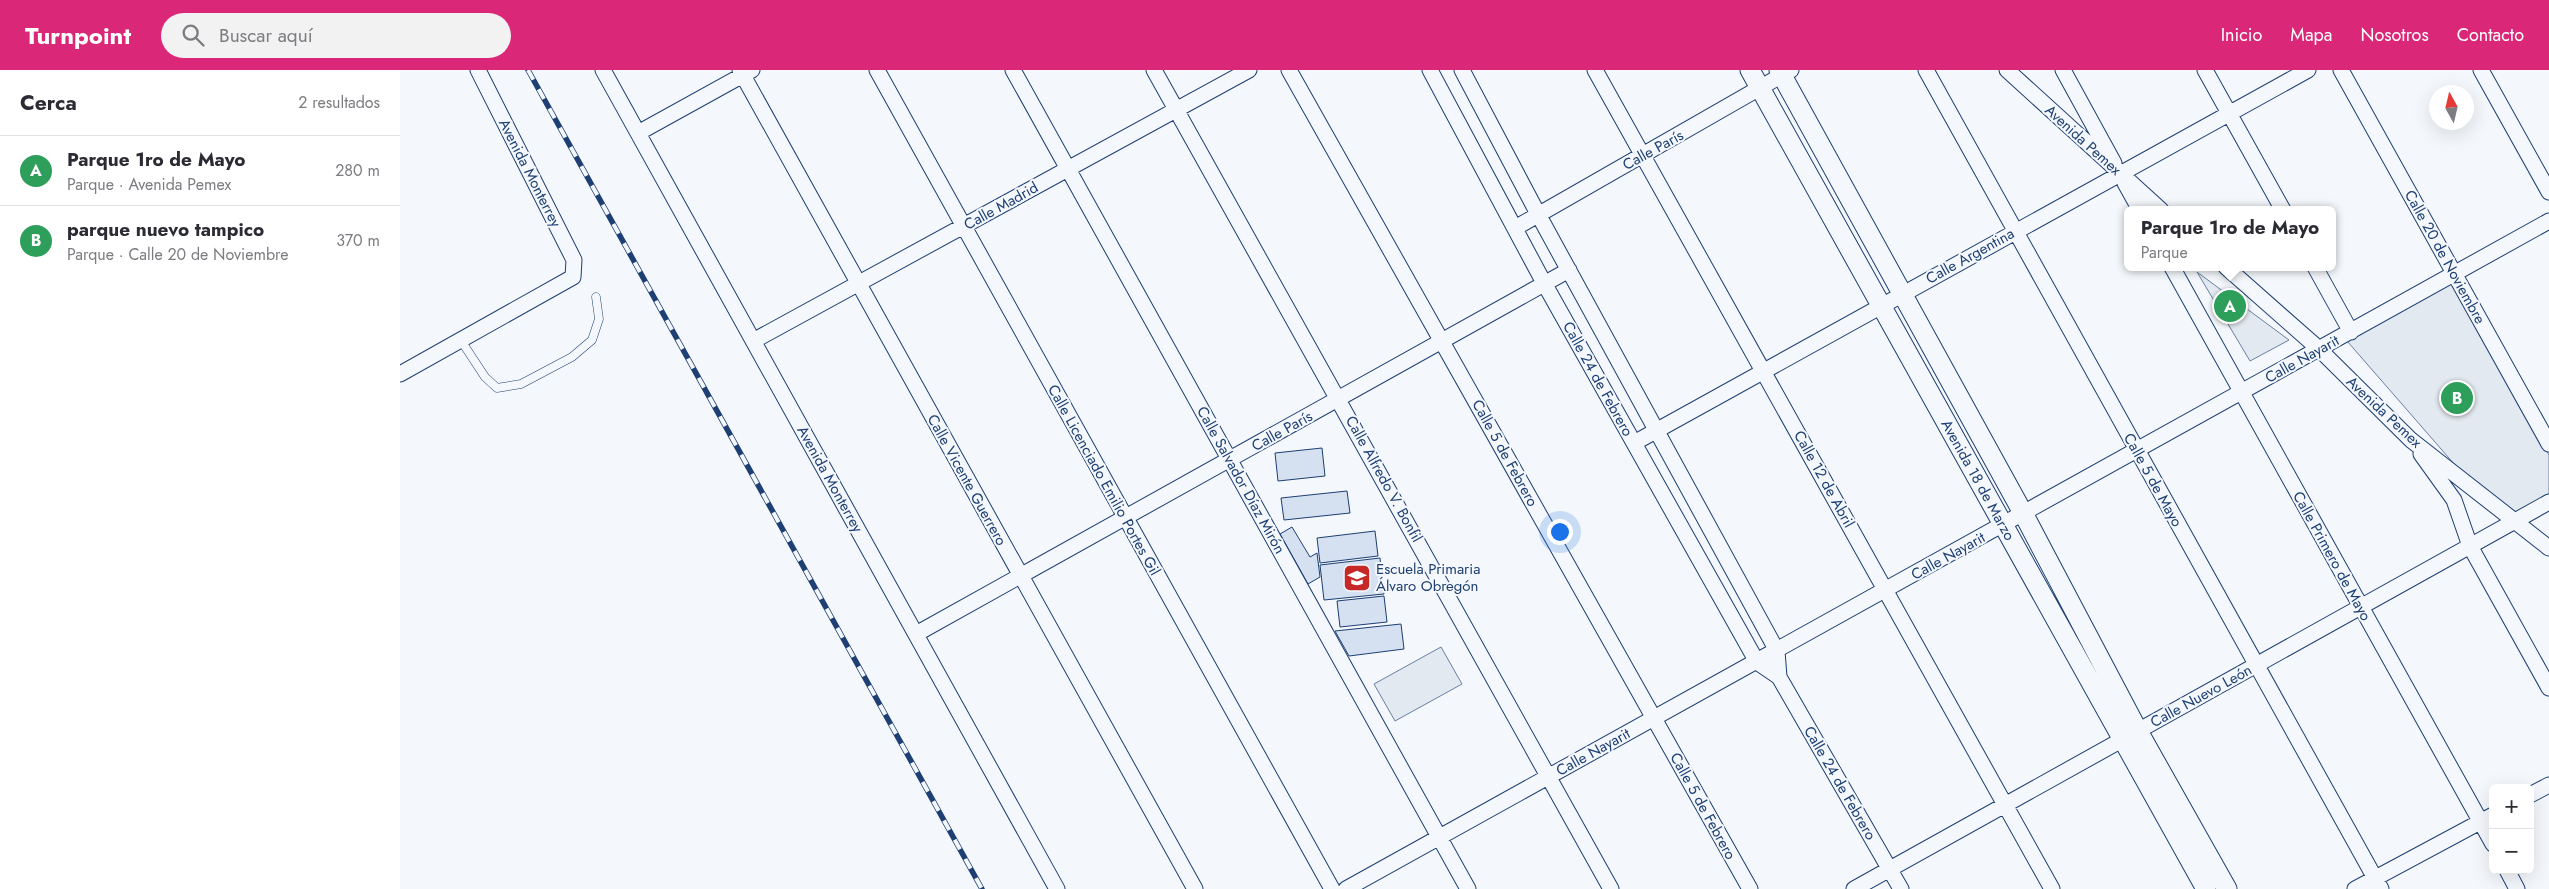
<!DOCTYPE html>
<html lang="es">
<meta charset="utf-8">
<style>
body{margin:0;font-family:Jost,sans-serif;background:#f2f2f3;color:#2b2b33}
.controls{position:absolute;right:15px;bottom:15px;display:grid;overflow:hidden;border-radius:8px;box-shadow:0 5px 20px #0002}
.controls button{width:45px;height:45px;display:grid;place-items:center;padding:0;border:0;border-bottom:1px solid #e1e1e2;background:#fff;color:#2b2b33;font:25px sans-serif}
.compass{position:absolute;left:2029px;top:15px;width:45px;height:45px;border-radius:50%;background:#fff;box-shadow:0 5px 20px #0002;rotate:352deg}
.you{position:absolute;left:1159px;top:461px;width:18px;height:18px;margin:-12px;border:4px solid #fff;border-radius:50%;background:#1a73e8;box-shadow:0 0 0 8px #1a73e833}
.badge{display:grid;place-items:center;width:32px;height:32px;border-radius:50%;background:#db2777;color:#fff;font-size:16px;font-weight:700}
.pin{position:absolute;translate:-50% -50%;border:2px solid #fff;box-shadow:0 1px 5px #0006}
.popup{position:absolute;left:1724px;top:136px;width:212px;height:65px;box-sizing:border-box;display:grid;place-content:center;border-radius:8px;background:#fff;filter:drop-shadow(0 1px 4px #0005);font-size:16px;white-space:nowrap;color:#7c7c81}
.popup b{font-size:19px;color:#2b2b33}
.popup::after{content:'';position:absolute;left:50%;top:100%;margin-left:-10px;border:10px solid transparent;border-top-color:#fff}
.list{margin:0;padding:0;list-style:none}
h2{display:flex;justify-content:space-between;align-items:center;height:65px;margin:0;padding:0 20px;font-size:21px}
h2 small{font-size:16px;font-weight:400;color:#7c7c81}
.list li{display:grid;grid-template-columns:32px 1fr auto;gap:15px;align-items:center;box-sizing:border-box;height:70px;padding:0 20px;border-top:1px solid #e1e1e2}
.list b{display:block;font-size:19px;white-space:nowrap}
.list p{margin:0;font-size:16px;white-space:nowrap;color:#7c7c81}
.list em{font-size:16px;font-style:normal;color:#7c7c81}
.icon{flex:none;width:28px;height:28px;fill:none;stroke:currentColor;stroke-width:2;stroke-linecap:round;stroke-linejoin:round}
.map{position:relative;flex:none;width:2149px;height:819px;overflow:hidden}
header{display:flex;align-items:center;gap:30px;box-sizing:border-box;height:70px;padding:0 25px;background:#db2777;color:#fff}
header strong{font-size:24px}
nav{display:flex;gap:28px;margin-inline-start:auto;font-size:18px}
.search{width:350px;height:45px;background:#f2f2f3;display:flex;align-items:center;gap:12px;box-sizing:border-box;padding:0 18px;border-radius:28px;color:#7c7c81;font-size:19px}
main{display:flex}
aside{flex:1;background:#fff}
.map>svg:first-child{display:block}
.green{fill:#e3e9f0;stroke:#687fa3}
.building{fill:#d5e0f0;stroke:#1d3f73}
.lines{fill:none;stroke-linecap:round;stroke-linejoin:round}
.service-casing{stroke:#1d3f73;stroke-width:9}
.minor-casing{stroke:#1d3f73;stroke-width:17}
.tertiary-casing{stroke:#1d3f73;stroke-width:21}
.service{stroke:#f4f7fb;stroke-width:8}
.minor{stroke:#f4f7fb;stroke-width:15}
.tertiary{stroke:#f4f7fb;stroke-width:19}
.rail-casing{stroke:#1d3f73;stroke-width:5.5}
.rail{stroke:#f4f7fb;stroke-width:4;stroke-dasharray:11;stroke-linecap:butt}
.labels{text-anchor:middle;stroke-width:4;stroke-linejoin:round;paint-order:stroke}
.street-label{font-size:15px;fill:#1d3f73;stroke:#f4f7fb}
.poi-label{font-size:15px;fill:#1d3f73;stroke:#f4f7fb;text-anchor:start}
</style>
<header>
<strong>Turnpoint</strong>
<div class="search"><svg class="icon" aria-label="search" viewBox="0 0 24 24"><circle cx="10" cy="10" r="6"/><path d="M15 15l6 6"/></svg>Buscar aquí</div>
<nav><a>Inicio</a><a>Mapa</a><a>Nosotros</a><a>Contacto</a></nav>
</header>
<main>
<aside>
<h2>Cerca<small>2 resultados</small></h2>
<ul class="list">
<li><span class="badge" style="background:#2e9e5b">A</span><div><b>Parque 1ro de Mayo</b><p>Parque · Avenida Pemex</p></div><em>280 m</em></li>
<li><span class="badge" style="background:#2e9e5b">B</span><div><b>parque nuevo tampico</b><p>Parque · Calle 20 de Noviembre</p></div><em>370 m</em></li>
</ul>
</aside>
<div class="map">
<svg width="2149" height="819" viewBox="0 0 2149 819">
<rect width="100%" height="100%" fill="#f4f7fb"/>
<path class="green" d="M1797,202L1889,270L1850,291Z
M2052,211L2149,385V426L2117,443L2062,403L1947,271Z
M1041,577L1062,614L995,651L974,614Z"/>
<path class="building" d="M922,378L925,406L878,411L875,383Z
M947,421L950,443L884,450L881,428Z
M892,457L910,487L917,483L920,507L908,514L880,464Z
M975,461L978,486L920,493L917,468Z
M980,488L984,524L924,530L920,495Z
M984,526L987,552L940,557L937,531Z
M1001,554L1004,579L949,586L935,561Z"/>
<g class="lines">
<g class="service-casing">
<path id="service" d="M60,269L85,307L97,318L121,314L172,287L192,270L199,249L196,227"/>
</g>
<g class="minor-casing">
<path id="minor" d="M203,0L657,819
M340,0L795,819
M477,0L932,819
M613,0L1068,819
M754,0L1211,819
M889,0L1350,819
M1030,0L1144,213L1343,567L1357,592L1379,607L1501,819
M1062,0L1138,144L1377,581L1379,607
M1195,0L1652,819
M1526,0L1981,819
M1607,0L1761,140
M1663,0L1714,93
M1805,0L1883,140
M1941,0L2149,374
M2081,0L2149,122
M238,63L352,0
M1725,113L1740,140
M1115,158L1391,0
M1772,197L2093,774
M1826,197L1919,279L2011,370L2149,478
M1915,197L1951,262
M353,271L849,0
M0,304L173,207L174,190L78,0
M1234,373L1908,0
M2021,384L2054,430L2070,476L2149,618
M516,564L1169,200
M2130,725L2149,715
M2107,800L2117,819
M946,819L2149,151
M1454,819L2149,432
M1955,819L2093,745"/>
</g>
<g class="tertiary-casing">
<path id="tertiary" d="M1350,0L1806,819
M1379,0L1623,443L1738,661L1827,819"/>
</g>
<use href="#service" class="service"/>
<use href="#minor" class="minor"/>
<use href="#tertiary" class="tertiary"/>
<g class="rail-casing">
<path id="rail" d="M128,0L582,819"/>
</g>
<use href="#rail" class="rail"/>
</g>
<defs>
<g id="school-square" transform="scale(1.4375)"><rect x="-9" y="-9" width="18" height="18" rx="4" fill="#c62828" stroke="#f4f7fb"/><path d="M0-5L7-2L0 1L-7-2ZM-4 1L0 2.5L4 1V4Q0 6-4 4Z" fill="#fff"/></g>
</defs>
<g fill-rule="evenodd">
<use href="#school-square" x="957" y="508"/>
</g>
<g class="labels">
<g class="street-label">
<text transform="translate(1683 70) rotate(42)" y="5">Avenida Pemex</text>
<text transform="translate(1253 80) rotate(-29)" y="5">Calle París</text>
<text transform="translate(130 103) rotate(63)" y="5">Avenida Monterrey</text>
<text transform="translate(601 136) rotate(-29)" y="5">Calle Madrid</text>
<text transform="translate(1570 186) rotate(-29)" y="5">Calle Argentina</text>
<text transform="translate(2045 187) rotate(61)" y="5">Calle 20 de Noviembre</text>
<text transform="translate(1902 289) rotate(-29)" y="5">Calle Nayarit</text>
<text transform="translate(1198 309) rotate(61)" y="5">Calle 24 de Febrero</text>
<text transform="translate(1984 342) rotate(43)" y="5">Avenida Pemex</text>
<text transform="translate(882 361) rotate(-29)" y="5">Calle París</text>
<text transform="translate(1105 383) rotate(61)" y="5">Calle 5 de Febrero</text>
<text transform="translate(430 409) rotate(61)" y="5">Avenida Monterrey</text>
<text transform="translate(984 409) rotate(61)" y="5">Calle Alfredo V. Bonfil</text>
<text transform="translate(1424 409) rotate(61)" y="5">Calle 12 de Abril</text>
<text transform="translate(567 410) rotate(61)" y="5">Calle Vicente Guerrero</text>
<text transform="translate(704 410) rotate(61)" y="5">Calle Licenciado Emilio Portes Gil</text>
<text transform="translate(841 410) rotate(61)" y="5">Calle Salvador Díaz Mirón</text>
<text transform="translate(1578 410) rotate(61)" y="5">Avenida 18 de Marzo</text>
<text transform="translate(1753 410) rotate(61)" y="5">Calle 5 de Mayo</text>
<text transform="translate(1548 486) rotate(-29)" y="5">Calle Nayarit</text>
<text transform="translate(1932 486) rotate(61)" y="5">Calle Primero de Mayo</text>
<text transform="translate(1801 626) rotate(-29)" y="5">Calle Nuevo León</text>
<text transform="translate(1193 682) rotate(-29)" y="5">Calle Nayarit</text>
<text transform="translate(1440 713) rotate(60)" y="5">Calle 24 de Febrero</text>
<text transform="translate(1303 736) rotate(61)" y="5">Calle 5 de Febrero</text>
</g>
<g class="poi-label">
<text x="976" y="504">Escuela Primaria<tspan x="976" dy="17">Álvaro Obregón</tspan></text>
</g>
</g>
</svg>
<div class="controls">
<button>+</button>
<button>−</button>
</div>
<svg class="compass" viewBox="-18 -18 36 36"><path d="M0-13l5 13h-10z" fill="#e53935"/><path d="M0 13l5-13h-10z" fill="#7c7c81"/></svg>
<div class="you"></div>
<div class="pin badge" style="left:1830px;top:236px;background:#2e9e5b">A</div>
<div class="popup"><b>Parque 1ro de Mayo</b>Parque</div>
<div class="pin badge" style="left:2057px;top:328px;background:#2e9e5b">B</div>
</div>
</main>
